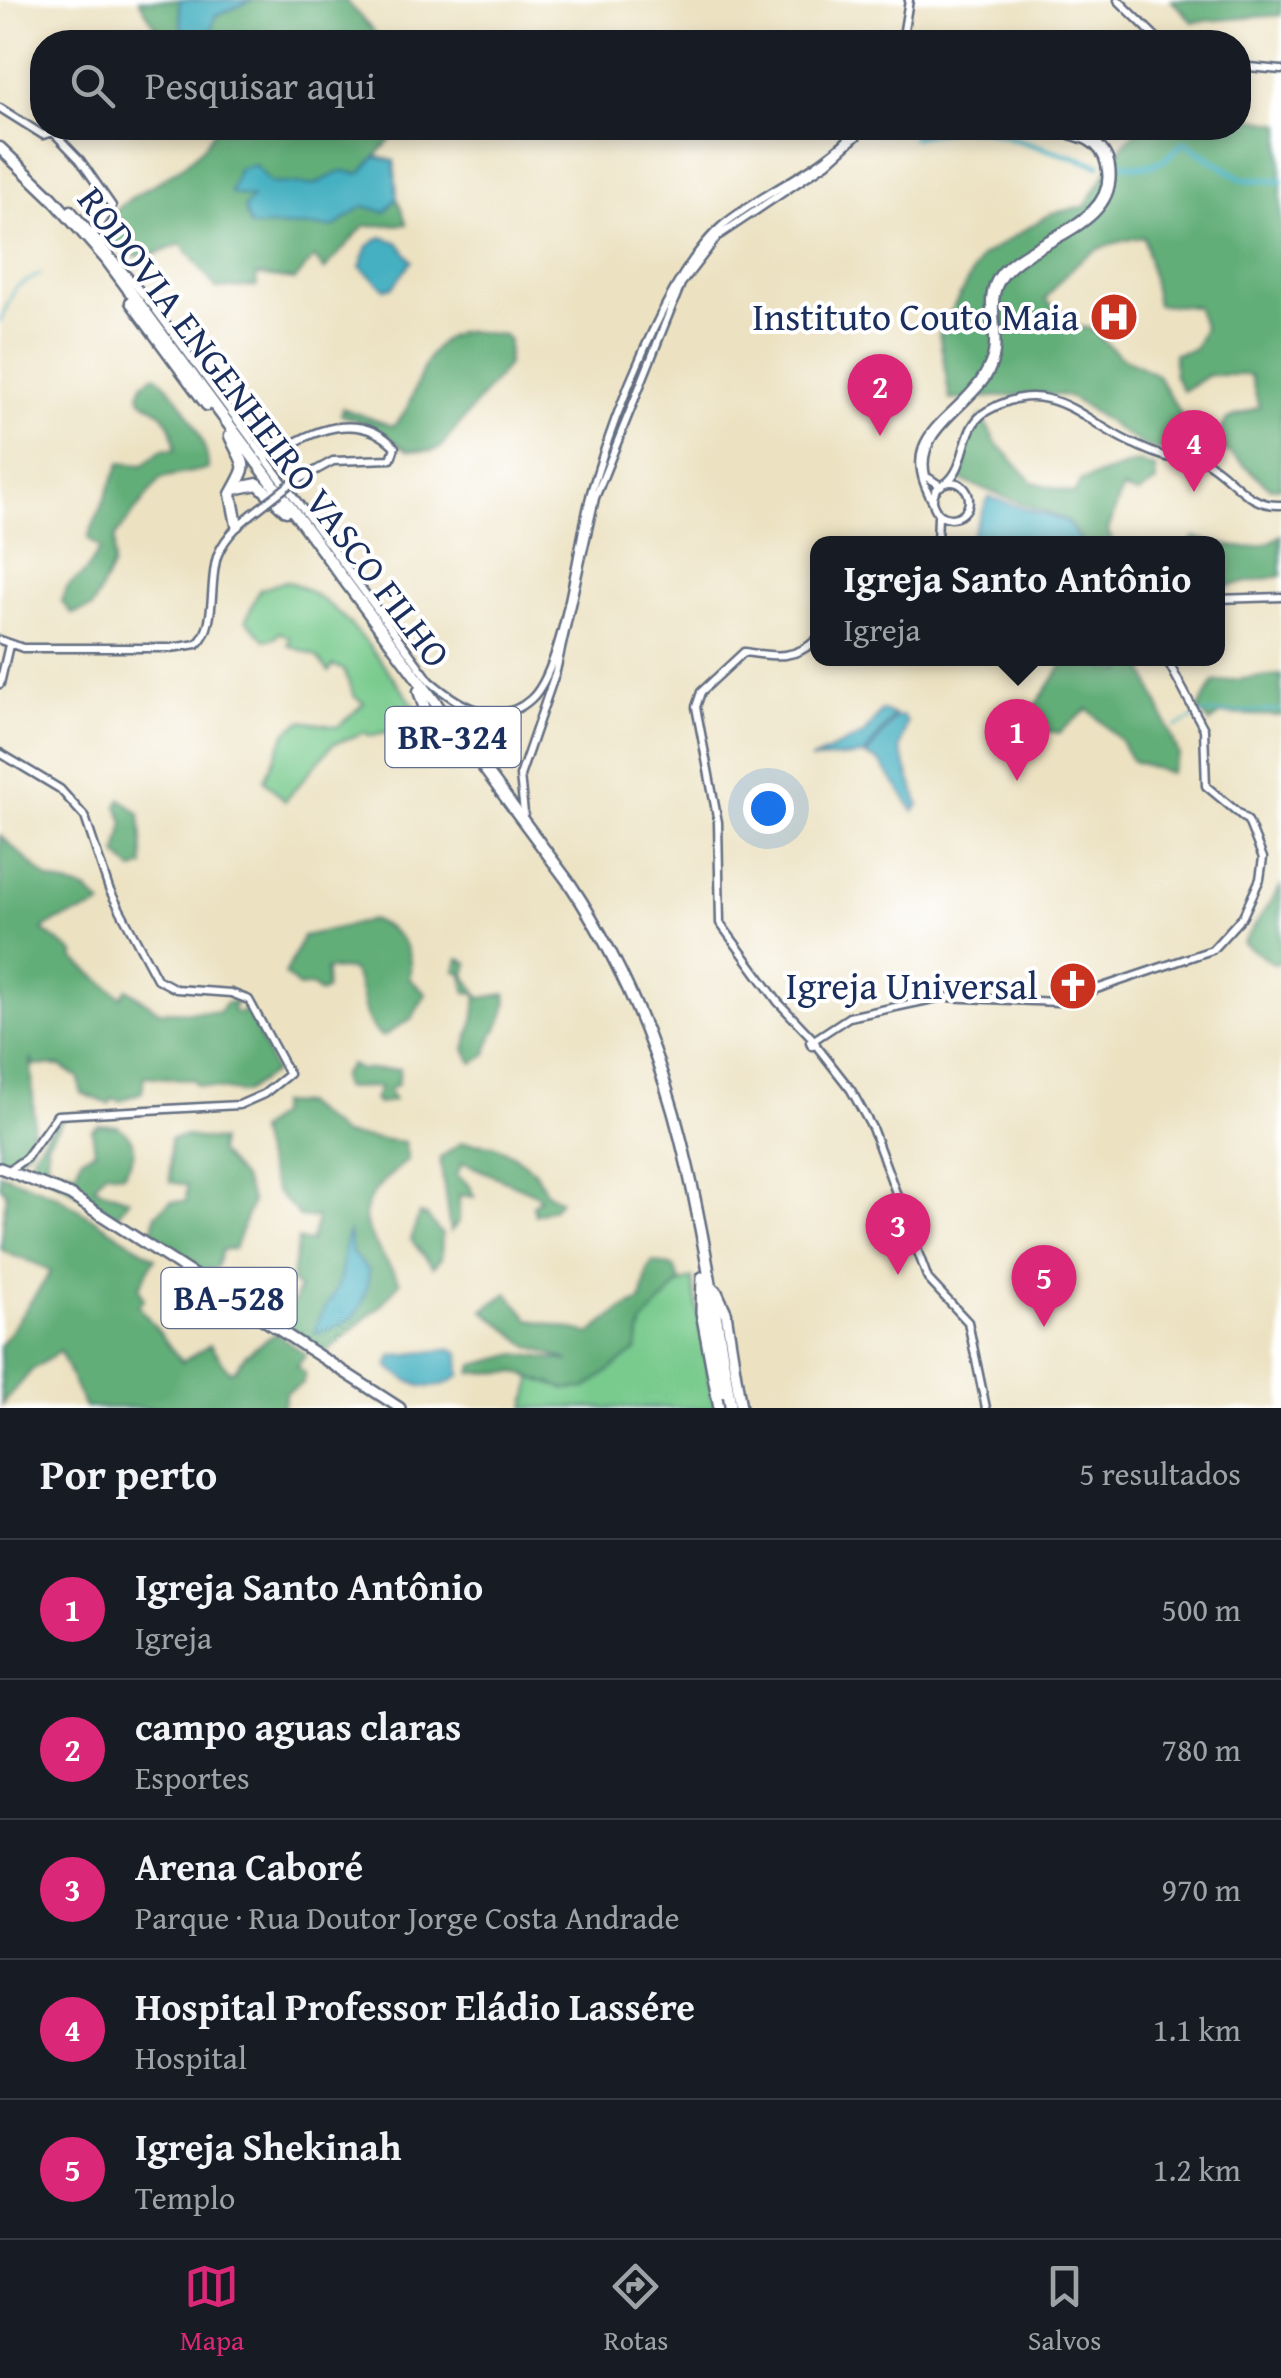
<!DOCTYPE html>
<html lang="pt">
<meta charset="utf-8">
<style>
body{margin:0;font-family:"Gentium Book Plus",serif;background:#20242c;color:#f1f3f6}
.you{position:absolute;left:768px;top:808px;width:35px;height:35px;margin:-25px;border:8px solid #fff;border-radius:50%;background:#1a73e8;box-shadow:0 0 0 15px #1a73e833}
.badge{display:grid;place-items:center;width:65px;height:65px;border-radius:50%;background:#db2777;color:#fff;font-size:32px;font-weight:700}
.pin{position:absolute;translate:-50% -82px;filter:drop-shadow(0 2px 5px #0008)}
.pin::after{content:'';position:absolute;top:52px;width:35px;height:30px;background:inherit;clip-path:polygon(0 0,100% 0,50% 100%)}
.popup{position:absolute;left:810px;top:536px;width:415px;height:130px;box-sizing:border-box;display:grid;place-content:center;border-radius:20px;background:#171b24;filter:drop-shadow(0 2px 8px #0005);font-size:32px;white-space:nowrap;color:#9ea1a6}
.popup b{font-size:38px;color:#f1f3f6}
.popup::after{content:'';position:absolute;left:50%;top:100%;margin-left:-20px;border:20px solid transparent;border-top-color:#171b24}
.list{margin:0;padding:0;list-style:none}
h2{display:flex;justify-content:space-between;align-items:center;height:130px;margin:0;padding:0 40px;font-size:42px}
h2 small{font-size:32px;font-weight:400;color:#9ea1a6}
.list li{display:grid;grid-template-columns:65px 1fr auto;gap:30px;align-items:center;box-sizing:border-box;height:140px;padding:0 40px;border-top:2px solid #363941}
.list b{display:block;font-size:38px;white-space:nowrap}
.list p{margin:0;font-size:32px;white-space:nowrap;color:#9ea1a6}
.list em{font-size:32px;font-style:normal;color:#9ea1a6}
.icon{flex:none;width:55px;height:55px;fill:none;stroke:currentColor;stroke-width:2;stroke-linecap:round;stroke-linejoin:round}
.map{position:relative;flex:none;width:1281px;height:1408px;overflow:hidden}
.search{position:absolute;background:#171b24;box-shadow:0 5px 15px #0003;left:30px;right:30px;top:30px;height:110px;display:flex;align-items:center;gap:25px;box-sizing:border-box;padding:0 35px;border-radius:40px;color:#9ea1a6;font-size:38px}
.sheet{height:830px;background:#171b24}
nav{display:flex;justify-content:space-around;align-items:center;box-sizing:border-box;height:140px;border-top:2px solid #363941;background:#171b24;font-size:28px;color:#9ea1a6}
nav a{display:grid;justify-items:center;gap:5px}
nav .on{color:#db2777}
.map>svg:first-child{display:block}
.green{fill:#78ca8d;stroke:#4a7c76;stroke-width:2.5}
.forest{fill:#62ae78;stroke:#3e6e6b;stroke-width:2.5}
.water{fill:#44b0c1;stroke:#307090;stroke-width:2.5}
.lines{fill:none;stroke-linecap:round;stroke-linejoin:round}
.stream{stroke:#44b0c1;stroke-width:2.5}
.river{stroke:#44b0c1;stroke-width:6}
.secondary-casing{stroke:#646e81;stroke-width:11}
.primary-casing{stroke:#646e81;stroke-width:14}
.highway-casing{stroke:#646e81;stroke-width:15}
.secondary{stroke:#fff;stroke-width:6}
.primary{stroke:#fff;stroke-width:9}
.highway{stroke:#fff;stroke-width:10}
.secondary-bridge-casing{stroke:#646e81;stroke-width:11;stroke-linecap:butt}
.secondary-bridge{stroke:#fff;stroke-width:6}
.labels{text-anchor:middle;stroke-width:8;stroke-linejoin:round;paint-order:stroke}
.shield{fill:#fff;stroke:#5f6d8e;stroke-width:2.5}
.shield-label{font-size:35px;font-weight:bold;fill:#1b2f5e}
.poi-label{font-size:38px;fill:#1b2f5e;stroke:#fff;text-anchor:end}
.street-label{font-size:38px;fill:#1b2f5e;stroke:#fff}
</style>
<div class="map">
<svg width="1281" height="1408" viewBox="0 0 1281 1408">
<rect width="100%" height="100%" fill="#fff"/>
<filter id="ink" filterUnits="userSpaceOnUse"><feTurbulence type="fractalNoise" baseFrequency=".01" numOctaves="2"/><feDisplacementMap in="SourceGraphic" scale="20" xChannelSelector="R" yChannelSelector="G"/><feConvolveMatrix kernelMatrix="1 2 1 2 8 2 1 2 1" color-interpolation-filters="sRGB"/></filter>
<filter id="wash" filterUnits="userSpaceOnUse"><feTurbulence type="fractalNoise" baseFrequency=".0048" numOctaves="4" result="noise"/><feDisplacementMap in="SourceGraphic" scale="40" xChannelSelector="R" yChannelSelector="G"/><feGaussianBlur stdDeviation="2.25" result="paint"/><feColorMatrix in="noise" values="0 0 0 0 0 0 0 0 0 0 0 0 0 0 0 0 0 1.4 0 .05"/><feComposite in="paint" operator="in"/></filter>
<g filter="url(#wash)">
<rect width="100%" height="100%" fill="#ece2c2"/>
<path class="green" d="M286,581C348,601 386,672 427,722L369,736L366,732L333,744L285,801L264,780L287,731L302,721L338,727L364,703L354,696L344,670L333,665L329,672L316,656L288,645L290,638L279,632L275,638L265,640L246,620L259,590Z
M692,1278L715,1408H525L533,1376C644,1408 620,1305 692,1278Z"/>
<path class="forest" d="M139,0H345L383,42H151L156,28Z
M1171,0H1281V15L1193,22Z
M1239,116L1281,124V487L1270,488L1230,453L1213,446L1227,419L1259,407L1250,375H1208L1183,391L1174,375V354L1194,349L1204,328L1196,306L1157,305L1144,237C1092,244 1076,259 1045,300L1079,327L1091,329L1120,356L1157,375L1189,427L1186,452C1141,460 1106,414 1068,397C1051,390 973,399 950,400L939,333L981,257L1052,213L1085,207L1125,142L1140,128H1238Z
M216,128H401L376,156L394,161L397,198L407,224L364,226L324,270L314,257L295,280L256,275L257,286L217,289L181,244C143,260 125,266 104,224C132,184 186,182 216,128Z
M466,331L504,335L509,340L507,366L441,447L433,451L408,450L368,424L341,415L342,408L392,426L396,424C423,394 417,339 466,331Z
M155,375C178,390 209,443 208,469L161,478L115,537L113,565L92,608L72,614L62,602C66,581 75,583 86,571C91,565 95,556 100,549L88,538L120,463L143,465L163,449L175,450C174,422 164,412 141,400L139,393L144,382Z
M982,416L995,441L1033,482L1074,494L1081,481L1138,462L1155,468L1156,482L1138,494L1122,489L1108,531L1113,543L1084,544L1066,520L960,480L970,435Z
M1281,535V576L1217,588V544L1189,543L1195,538C1229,545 1252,557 1281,535Z
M1067,659H1100L1101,667L1123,671L1125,659H1140L1179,755L1170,773L1132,761L1121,741L1088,709L1059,733L1021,726Z
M1281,675V716L1221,714L1210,723L1198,709L1214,682Z
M121,799L140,814L144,866L133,871L117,854L124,822L117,806Z
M0,835L49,880L86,890L102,905C82,916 58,915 43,930L75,954L73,958L121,997L127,989L159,1011L219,1012L225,1003L237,1002L232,1010L240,1014L248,1006L274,1072L244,1093L197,1085L194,1080L144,1076L142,1092L120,1101L113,1098L109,1104L81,1093L79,1078L61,1066L33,1065L31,1058L34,1117L30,1148L13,1163L0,1160Z
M1281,886V961L1274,964L1243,943Z
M372,920C399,930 415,949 409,978L426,994L412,1018L382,1037C356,1018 368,989 350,969L326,970V990L320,993L311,986L299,987L285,975L303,936Z
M459,959L468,963L465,976L481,998L506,994C510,1021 489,1031 487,1055L473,1063L465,1049C472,1026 478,1013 476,993L466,992L462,973L455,971Z
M350,1065L361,1070L400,1069L398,1084L388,1090L394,1100L378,1104L374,1100L380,1087L343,1088L341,1076Z
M279,1103L303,1104L343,1135L404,1142L408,1160C343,1212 361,1222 400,1282L380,1306L325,1353L284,1328L299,1288L291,1281L298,1240L311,1242L317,1218L300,1217C293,1207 284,1201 277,1193C272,1186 258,1140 258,1130L277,1115Z
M59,1116L64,1117L47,1143V1166L76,1172L81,1158L95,1151L92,1130L99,1125L118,1126C139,1142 138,1153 123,1174L105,1172L94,1187L129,1199L117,1216L33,1167L32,1155Z
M186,1136L220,1141L218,1152L243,1180L252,1202L234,1249L222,1250L216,1268L204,1271L136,1227L153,1230L156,1214L171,1201L186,1202L187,1185L170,1182V1139Z
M462,1142L493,1145L513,1154L534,1170L546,1192L560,1200L554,1208L535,1215L533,1205L540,1198L536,1194L462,1162L457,1175L470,1186L474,1197L459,1195V1221L450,1232L440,1158Z
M0,1173L56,1195L155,1258L139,1287L144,1300L138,1305L182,1362L210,1345L229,1371L235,1370L245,1355L276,1333L306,1355L297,1366L305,1373L303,1383L286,1393L283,1408H85L60,1351L32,1370L2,1405L0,1346L51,1272C35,1259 17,1261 1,1249L6,1192L0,1186Z
M419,1214L427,1216L442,1235L441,1258L433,1267L411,1240Z
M653,1262L674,1267L680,1282L643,1323L636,1351L586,1388L565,1389L516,1372L471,1373L474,1365L517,1354L570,1361L530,1347L483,1310L508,1293L529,1319L590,1334L621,1310L641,1301L648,1269Z"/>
<path class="water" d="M179,0H253L215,16L209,42H183Z
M375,157L394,161L397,198L385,212L363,206L335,227L250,226L244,208L252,198L231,193L238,169L255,165L270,183L313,185L343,171L360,174Z
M381,237L398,242L412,261L393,287L385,289L360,267L368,246Z
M989,497L1066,522L1082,543H968Z
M882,710L894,715L864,755L810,760L863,735Z
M902,716L907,722L900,749L919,805L914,811L880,762L866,756L896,717Z
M349,1232L352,1253L369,1271C365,1314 354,1323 315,1333C316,1315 331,1304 337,1288C345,1269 340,1249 349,1232Z
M452,1349L459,1353L460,1376C431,1396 414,1387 388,1366L392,1356Z"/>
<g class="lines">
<path class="stream" d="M0,321L16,287L41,274
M1200,714L1281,710
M1176,727L1194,718"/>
<path class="river" d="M913,137L961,128L986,130L1099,165
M1124,164C1152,170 1165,163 1184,142L1242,179L1281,181"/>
</g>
</g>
<g filter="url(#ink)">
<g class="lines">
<g class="secondary-casing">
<path id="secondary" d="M1118,0L1161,42
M902,42L909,0
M1238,66L1281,70
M0,108L43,135L53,132L80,160L112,206L94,234
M71,209L152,305L430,681C458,705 497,730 531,699C565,668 578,538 592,489C613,419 668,271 723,225C766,190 822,170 859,128
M261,454L274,456C311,429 360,410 395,447L391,459L333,461L289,485
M933 500a18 18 0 1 1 36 0a18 18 0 1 1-36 0Z
M946,483C969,465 959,428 987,411C1052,372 1085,425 1136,445C1147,450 1161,457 1173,458C1184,459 1192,455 1203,460C1232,474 1245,507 1281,505
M941,486L926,476C915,432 967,408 987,377C1010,342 981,304 1005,275C1035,239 1120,228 1111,167C1107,141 1082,133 1060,128
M934,504C889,428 966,420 989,363C1002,333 978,302 999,274C1025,239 1120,223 1105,165C1103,155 1096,146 1087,141C1073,135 1057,132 1043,128
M937,544L938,515
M1217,599L1281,597
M0,640L23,648H171L197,644C218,626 208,579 218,554C228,531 247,518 266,503
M0,684L9,645
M0,753L60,789L85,817L109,889L157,979L176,989L231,993L249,1000L289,1074L264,1094L239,1105L57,1115L26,1158L9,1170
M524,813L520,776L556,671L595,498L681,284L718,236L827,163L866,128
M814,1040L849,1017L942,997L1058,1002L1212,950L1243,916L1260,879L1263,858L1248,821L1206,786L1204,729L1166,658
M814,1040L778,1002L720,923L718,822L696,707L701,692L744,652C773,656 794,661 817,639
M814,1040L816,1044L812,1046L810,1042Z
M815,1044L851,1090L872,1128L928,1279L968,1322L986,1408"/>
</g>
<g class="primary-casing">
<path id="primary" d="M0,1168L70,1195L400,1408
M702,1277L701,1312L719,1408
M726,1313L741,1408"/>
</g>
<g class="highway-casing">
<path id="highway" d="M0,148L52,198L106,259L570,884C681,1051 699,1216 731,1408
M131,302L207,405
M230,436C245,470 250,460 231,494L237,525
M238,488L258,484L286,511
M419,691L434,736
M704,1286L722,1392
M716,1291L726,1313"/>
</g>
<use href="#secondary" class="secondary"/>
<use href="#primary" class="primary"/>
<use href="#highway" class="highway"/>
<g class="secondary-bridge-casing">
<path id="secondary-bridge" d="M266,503L289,485"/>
</g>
<use href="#secondary-bridge" class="secondary-bridge"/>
</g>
</g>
<defs>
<g id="hospital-disc" transform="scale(2.5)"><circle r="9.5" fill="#c8321e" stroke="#fff"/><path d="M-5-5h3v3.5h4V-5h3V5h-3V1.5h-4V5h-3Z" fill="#fff"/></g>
<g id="church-disc" transform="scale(2.5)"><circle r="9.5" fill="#c8321e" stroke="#fff"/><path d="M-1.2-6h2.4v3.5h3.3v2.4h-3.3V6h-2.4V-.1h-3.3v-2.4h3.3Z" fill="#fff"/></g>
</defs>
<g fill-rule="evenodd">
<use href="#hospital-disc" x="1114" y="317"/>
<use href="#church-disc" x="1073" y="986"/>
</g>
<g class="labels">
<g class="shield">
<rect x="385.5" y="707" width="135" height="60" rx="8"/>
<rect x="161.5" y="1268" width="135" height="60" rx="8"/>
</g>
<g class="shield-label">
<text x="453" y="749">BR-324</text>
<text x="229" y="1310">BA-528</text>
</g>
<g class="poi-label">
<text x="1079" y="330">Instituto Couto Maia</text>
<text x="1038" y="999">Igreja Universal</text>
</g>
<g class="street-label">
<text transform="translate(264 427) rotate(53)" y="13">RODOVIA ENGENHEIRO VASCO FILHO</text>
</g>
</g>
</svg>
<div class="you"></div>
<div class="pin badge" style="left:1017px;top:781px">1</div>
<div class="popup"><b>Igreja Santo Antônio</b>Igreja</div>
<div class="pin badge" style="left:880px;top:436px">2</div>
<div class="pin badge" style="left:898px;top:1275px">3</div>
<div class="pin badge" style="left:1194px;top:492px">4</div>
<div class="pin badge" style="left:1044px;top:1327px">5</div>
<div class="search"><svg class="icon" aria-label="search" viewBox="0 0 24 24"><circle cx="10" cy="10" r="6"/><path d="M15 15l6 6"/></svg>Pesquisar aqui</div>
</div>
<section class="sheet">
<h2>Por perto<small>5 resultados</small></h2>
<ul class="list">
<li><span class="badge">1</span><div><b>Igreja Santo Antônio</b><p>Igreja</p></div><em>500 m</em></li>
<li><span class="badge">2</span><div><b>campo aguas claras</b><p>Esportes</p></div><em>780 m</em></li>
<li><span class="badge">3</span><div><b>Arena Caboré</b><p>Parque · Rua Doutor Jorge Costa Andrade</p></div><em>970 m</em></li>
<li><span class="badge">4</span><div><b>Hospital Professor Eládio Lassére</b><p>Hospital</p></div><em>1.1 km</em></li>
<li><span class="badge">5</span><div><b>Igreja Shekinah</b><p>Templo</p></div><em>1.2 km</em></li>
</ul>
</section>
<nav>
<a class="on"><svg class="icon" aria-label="map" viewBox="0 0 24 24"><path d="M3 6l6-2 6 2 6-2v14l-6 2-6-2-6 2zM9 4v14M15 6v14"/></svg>Mapa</a>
<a><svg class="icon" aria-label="directions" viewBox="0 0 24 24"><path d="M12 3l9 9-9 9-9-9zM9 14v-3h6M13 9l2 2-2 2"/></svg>Rotas</a>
<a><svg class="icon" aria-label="saved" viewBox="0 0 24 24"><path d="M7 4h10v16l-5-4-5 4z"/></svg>Salvos</a>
</nav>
